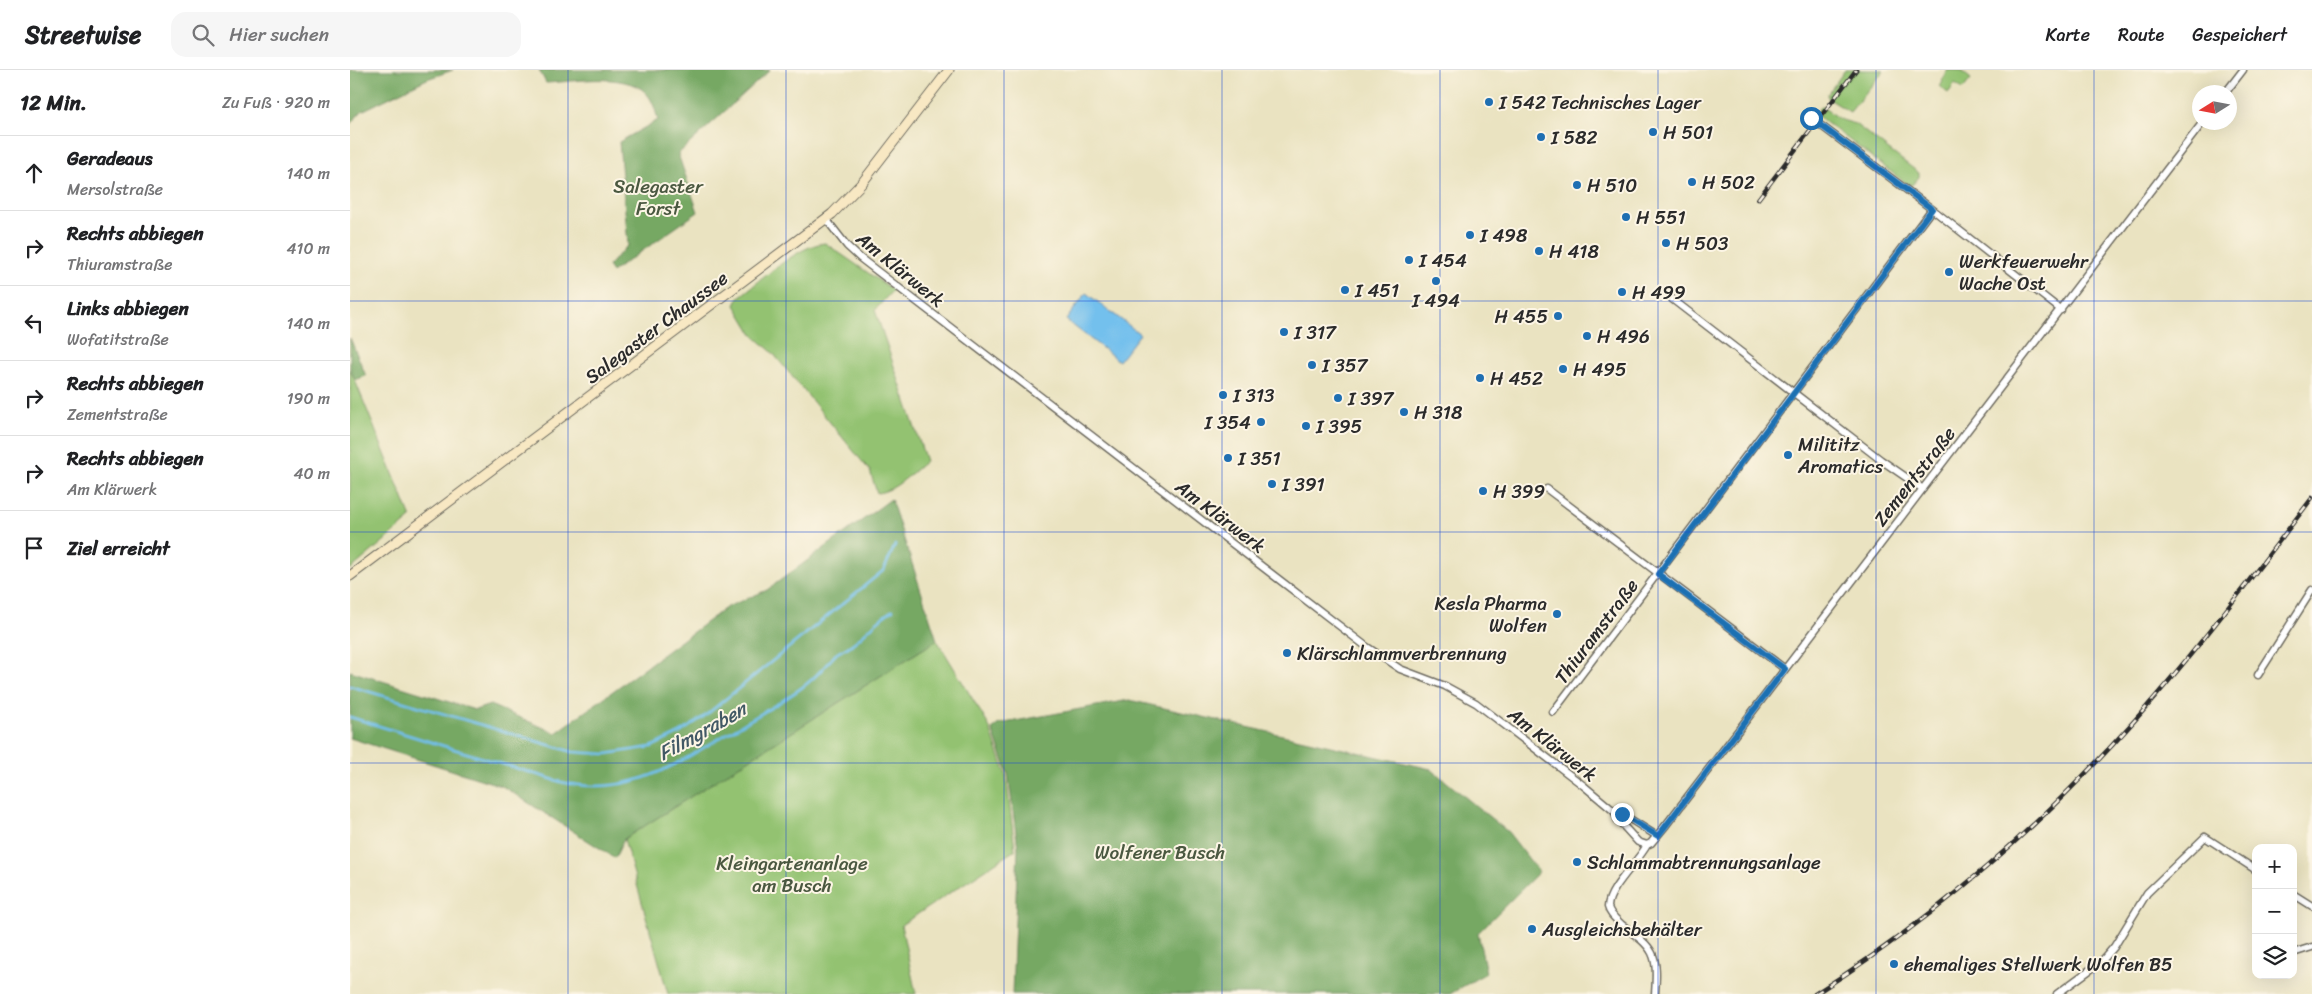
<!DOCTYPE html>
<html lang="de">
<meta charset="utf-8">
<style>
body{margin:0;font-family:Sriracha,sans-serif;background:#f6f6f6;color:#202124}
.controls{position:absolute;right:15px;bottom:15px;display:grid;overflow:hidden;border-radius:10px;box-shadow:0 5px 20px #0002}
.controls button{width:45px;height:45px;display:grid;place-items:center;padding:0;border:0;border-bottom:1px solid #e0e0e0;background:#fff;color:#202124;font:25px sans-serif}
.compass{position:absolute;left:1842px;top:15px;width:45px;height:45px;border-radius:50%;background:#fff;box-shadow:0 5px 20px #0002;rotate:259deg}
.stop{position:absolute;width:15px;height:15px;margin:-11px;border:4px solid #1f6fb2;border-radius:50%;background:#fff}
.stop.end{background:#1f6fb2;border-color:#fff;box-shadow:0 1px 5px #0008}
.list{margin:0;padding:0;list-style:none}
h2{display:flex;justify-content:space-between;align-items:center;height:65px;margin:0;padding:0 20px;font-size:21px}
h2 small{font-size:16px;font-weight:400;color:#757577}
.list li{display:grid;grid-template-columns:32px 1fr auto;gap:15px;align-items:center;box-sizing:border-box;height:75px;padding:0 20px;border-top:1px solid #e0e0e0}
.list b{display:block;font-size:19px;white-space:nowrap}
.list p{margin:0;font-size:16px;white-space:nowrap;color:#757577}
.list em{font-size:16px;font-style:normal;color:#757577}
.icon{flex:none;width:28px;height:28px;fill:none;stroke:currentColor;stroke-width:2;stroke-linecap:round;stroke-linejoin:round}
.map{position:relative;flex:none;width:1962px;height:924px;overflow:hidden}
header{display:flex;align-items:center;gap:30px;box-sizing:border-box;height:70px;padding:0 25px;background:#fff;border-bottom:1px solid #e0e0e0}
header strong{font-size:24px}
nav{display:flex;gap:28px;margin-inline-start:auto;font-size:18px}
.search{width:350px;height:45px;background:#f6f6f6;display:flex;align-items:center;gap:12px;box-sizing:border-box;padding:0 18px;border-radius:15px;color:#757577;font-size:19px}
main{display:flex}
aside{flex:1;background:#fff}
.map>svg:first-child{display:block}
.green{fill:#93c271;stroke:#5f764e}
.forest{fill:#76a863;stroke:#506a47}
.water{fill:#73c0ed;stroke:#4f768c}
.lines{fill:none;stroke-linecap:round;stroke-linejoin:round}
.stream{stroke:#73c0ed;stroke-width:2.5}
.street-casing{stroke:#6e6b60;stroke-width:9}
.secondary-casing{stroke:#6e6b60;stroke-width:11}
.street{stroke:#fff;stroke-width:6}
.secondary{stroke:#f8e8c3;stroke-width:9}
.rail-casing{stroke:#2b2b2b;stroke-width:4.5}
.rail{stroke:#fcf5e5;stroke-width:2.5;stroke-dasharray:8;stroke-linecap:butt}
.route{stroke:#1f6fb2;stroke-width:6}
.grid{fill:none;stroke:#1d4ed8;stroke-width:1;stroke-opacity:0.55}
.poi-dot{fill:#1f6fb2;stroke:#fcf5e5;stroke-width:2}
.labels{text-anchor:middle;stroke-width:4;stroke-linejoin:round;paint-order:stroke}
.poi-label{font-size:19px;fill:#2b2b2b;stroke:#fcf5e5;text-anchor:start}
.park-label{font-size:19px;fill:#4a5840;stroke:#fcf5e5}
.street-label{font-size:19px;fill:#2b2b2b;stroke:#fcf5e5}
.water-label{font-size:20px;font-style:italic;fill:#415865;stroke:#fcf5e5}
</style>
<header>
<strong>Streetwise</strong>
<div class="search"><svg class="icon" aria-label="search" viewBox="0 0 24 24"><circle cx="10" cy="10" r="6"/><path d="M15 15l6 6"/></svg>Hier suchen</div>
<nav><a>Karte</a><a>Route</a><a>Gespeichert</a></nav>
</header>
<main>
<aside>
<h2>12 Min.<small>Zu Fuß · 920 m</small></h2>
<ul class="list">
<li><svg class="icon" aria-label="ahead" viewBox="0 0 24 24"><path d="M12 20V5M6 11l6-6 6 6"/></svg><div><b>Geradeaus</b><p>Mersolstraße</p></div><em>140 m</em></li>
<li><svg class="icon" aria-label="right" viewBox="0 0 24 24"><path d="M7 20v-9h11M14 6l5 5-5 5"/></svg><div><b>Rechts abbiegen</b><p>Thiuramstraße</p></div><em>410 m</em></li>
<li><svg class="icon" aria-label="left" viewBox="0 0 24 24"><path d="M17 20v-9H6M10 6l-5 5 5 5"/></svg><div><b>Links abbiegen</b><p>Wofatitstraße</p></div><em>140 m</em></li>
<li><svg class="icon" aria-label="right" viewBox="0 0 24 24"><path d="M7 20v-9h11M14 6l5 5-5 5"/></svg><div><b>Rechts abbiegen</b><p>Zementstraße</p></div><em>190 m</em></li>
<li><svg class="icon" aria-label="right" viewBox="0 0 24 24"><path d="M7 20v-9h11M14 6l5 5-5 5"/></svg><div><b>Rechts abbiegen</b><p>Am Klärwerk</p></div><em>40 m</em></li>
<li><svg class="icon" aria-label="arrive" viewBox="0 0 24 24"><path d="M6 21V4h12l-3 4 3 4H6"/></svg><div><b>Ziel erreicht</b></div></li>
</ul>
</aside>
<div class="map">
<svg width="1962" height="924" viewBox="0 0 1962 924">
<rect width="100%" height="100%" fill="#fcf5e5"/>
<filter id="ink" filterUnits="userSpaceOnUse"><feTurbulence type="fractalNoise" baseFrequency=".02" numOctaves="2"/><feDisplacementMap in="SourceGraphic" scale="10" xChannelSelector="R" yChannelSelector="G"/><feConvolveMatrix kernelMatrix="1 2 1 2 8 2 1 2 1" color-interpolation-filters="sRGB"/></filter>
<filter id="wash" filterUnits="userSpaceOnUse"><feTurbulence type="fractalNoise" baseFrequency=".0096" numOctaves="4" result="noise"/><feDisplacementMap in="SourceGraphic" scale="20" xChannelSelector="R" yChannelSelector="G"/><feGaussianBlur stdDeviation="1.12" result="paint"/><feColorMatrix in="noise" values="0 0 0 0 0 0 0 0 0 0 0 0 0 0 0 0 0 1.4 0 .05"/><feComposite in="paint" operator="in"/></filter>
<g filter="url(#wash)">
<rect width="100%" height="100%" fill="#eae3c1"/>
<path class="green" d="M1495,0H1534L1500,42L1479,29L1477,25Z
M1598,0H1610L1621,9L1613,19L1605,14L1598,23L1589,16L1593,12L1591,10Z
M1471,36L1489,49L1505,54L1569,103V107L1562,115L1557,114L1465,44Z
M475,173L543,220L525,240L576,391C562,402 546,421 527,423L520,401L422,282L403,265L385,235L389,227C412,210 448,175 475,173Z
M0,298L61,448L0,500Z
M587,570L639,656L656,705L665,780L551,855L566,924H318L274,769Z"/>
<path class="forest" d="M0,0H103L77,9L12,41L0,54Z
M189,0H420L328,84L348,142L262,202L258,196L278,175L269,72L308,50C306,43 304,34 300,28C283,0 224,12 196,13Z
M0,268L16,306L5,310L0,298Z
M541,429L587,570L274,769L265,788L152,716L0,668V601L125,640L140,635L206,663L377,537L417,520Z
M779,630L1081,699L1158,762L1189,802L1128,863L1136,903L1100,924H662L668,778L658,704L642,659L649,654Z"/>
<path class="water" d="M736,223L790,264L769,291L716,250Z"/>
<g class="lines">
<path class="stream" d="M0,616L223,682L256,684L301,677L330,663L356,645L534,500L545,475
M0,647L211,712C285,729 331,690 390,656C411,643 442,627 460,611C470,603 477,593 486,584C491,580 498,578 502,574C517,563 527,549 543,540"/>
</g>
</g>
<g filter="url(#ink)">
<g class="lines">
<g class="street-casing">
<path id="street" d="M1876,22L1893,0
M1461,48L1582,139L1711,240
M476,149L497,176L510,188L1017,577L1050,599L1095,616L1126,633L1234,716L1265,742L1268,750L1288,772L1297,775
M1322,229L1531,390L1573,419
M1197,419L1435,599
M1908,605L1962,520
M1203,642L1582,139
M1265,742L1272,744L1307,766
M1297,775L1301,773L1316,755L1853,52
M1297,775C1288,792 1258,819 1258,837C1260,845 1266,849 1272,855C1305,879 1308,883 1305,924
M1943,824L1962,836
M1943,883L1962,877
M1707,924L1752,891L1764,877L1797,823L1855,767L1906,800"/>
</g>
<g class="secondary-casing">
<path id="secondary" d="M0,506L482,144L512,113L599,0"/>
</g>
<use href="#street" class="street"/>
<use href="#secondary" class="secondary"/>
<g class="rail-casing">
<path id="rail" d="M1408,129L1506,0
M1465,924C1584,849 1692,755 1785,650C1848,579 1905,503 1962,428"/>
</g>
<use href="#rail" class="rail"/>
</g>
</g>
<g class="lines" filter="url(#ink)">
<path class="route" d="M1272,744L1308,766L1435,599L1308,504L1582,139L1461,48"/>
</g>
<path class="grid" d="M218,0V924M436,0V924M654,0V924M872,0V924M1090,0V924M1308,0V924M1526,0V924M1744,0V924M0,231H1962M0,462H1962M0,693H1962"/>
<g class="poi-dot">
<circle cx="1139" cy="32" r="5"/>
<circle cx="1303" cy="62" r="5"/>
<circle cx="1191" cy="67" r="5"/>
<circle cx="1342" cy="112" r="5"/>
<circle cx="1227" cy="115" r="5"/>
<circle cx="1276" cy="147" r="5"/>
<circle cx="1120" cy="165" r="5"/>
<circle cx="1316" cy="173" r="5"/>
<circle cx="1189" cy="181" r="5"/>
<circle cx="1059" cy="190" r="5"/>
<circle cx="1599" cy="202" r="5"/>
<circle cx="1086" cy="211" r="5"/>
<circle cx="995" cy="220" r="5"/>
<circle cx="1272" cy="222" r="5"/>
<circle cx="1208" cy="246" r="5"/>
<circle cx="934" cy="262" r="5"/>
<circle cx="1237" cy="266" r="5"/>
<circle cx="962" cy="295" r="5"/>
<circle cx="1213" cy="299" r="5"/>
<circle cx="1130" cy="308" r="5"/>
<circle cx="873" cy="325" r="5"/>
<circle cx="988" cy="328" r="5"/>
<circle cx="1054" cy="342" r="5"/>
<circle cx="911" cy="352" r="5"/>
<circle cx="956" cy="356" r="5"/>
<circle cx="1438" cy="385" r="5"/>
<circle cx="878" cy="388" r="5"/>
<circle cx="922" cy="414" r="5"/>
<circle cx="1133" cy="421" r="5"/>
<circle cx="1207" cy="544" r="5"/>
<circle cx="937" cy="583" r="5"/>
<circle cx="1227" cy="792" r="5"/>
<circle cx="1182" cy="859" r="5"/>
<circle cx="1544" cy="894" r="5"/>
</g>
<g class="labels">
<g class="poi-label">
<text x="1149" y="39">I 542 Technisches Lager</text>
<text x="1313" y="69">H 501</text>
<text x="1201" y="74">I 582</text>
<text x="1352" y="119">H 502</text>
<text x="1237" y="122">H 510</text>
<text x="1286" y="154">H 551</text>
<text x="1130" y="172">I 498</text>
<text x="1326" y="180">H 503</text>
<text x="1199" y="188">H 418</text>
<text x="1069" y="197">I 454</text>
<text x="1609" y="198">Werkfeuerwehr<tspan x="1609" dy="22">Wache Ost</tspan></text>
<text x="1005" y="227">I 451</text>
<text x="1282" y="229">H 499</text>
<text x="1086" y="237" text-anchor="middle">I 494</text>
<text x="1198" y="253" text-anchor="end">H 455</text>
<text x="944" y="269">I 317</text>
<text x="1247" y="273">H 496</text>
<text x="972" y="302">I 357</text>
<text x="1223" y="306">H 495</text>
<text x="1140" y="315">H 452</text>
<text x="883" y="332">I 313</text>
<text x="998" y="335">I 397</text>
<text x="1064" y="349">H 318</text>
<text x="901" y="359" text-anchor="end">I 354</text>
<text x="966" y="363">I 395</text>
<text x="1448" y="381">Milititz<tspan x="1448" dy="22">Aromatics</tspan></text>
<text x="888" y="395">I 351</text>
<text x="932" y="421">I 391</text>
<text x="1143" y="428">H 399</text>
<text x="1197" y="540" text-anchor="end">Kesla Pharma<tspan x="1197" dy="22">Wolfen</tspan></text>
<text x="947" y="590">Klärschlammverbrennung</text>
<text x="1237" y="799">Schlammabtrennungsanlage</text>
<text x="1192" y="866">Ausgleichsbehälter</text>
<text x="1554" y="901">ehemaliges Stellwerk Wolfen B5</text>
</g>
<g class="park-label">
<text x="308" y="123">Salegaster<tspan x="308" dy="22">Forst</tspan></text>
<text x="810" y="789">Wolfener Busch</text>
<text x="442" y="800">Kleingartenanlage<tspan x="442" dy="22">am Busch</tspan></text>
</g>
<g class="street-label">
<text transform="translate(551 199) rotate(39)" y="7">Am Klärwerk</text>
<text transform="translate(306 257) rotate(-37)" y="7">Salegaster Chaussee</text>
<text transform="translate(1564 406) rotate(-52)" y="7">Zementstraße</text>
<text transform="translate(871 446) rotate(37)" y="7">Am Klärwerk</text>
<text transform="translate(1246 561) rotate(-53)" y="7">Thiuramstraße</text>
<text transform="translate(1203 674) rotate(38)" y="7">Am Klärwerk</text>
</g>
<g class="water-label">
<text transform="translate(352 661) rotate(-29)" y="7">Filmgraben</text>
</g>
</g>
</svg>
<div class="controls">
<button>+</button>
<button>−</button>
<button><svg class="icon" aria-label="layers" viewBox="0 0 24 24"><path d="M12 4l9 5-9 5-9-5zM3 14l9 5 9-5"/></svg></button>
</div>
<svg class="compass" viewBox="-18 -18 36 36"><path d="M0-13l5 13h-10z" fill="#e53935"/><path d="M0 13l5-13h-10z" fill="#757577"/></svg>
<div class="stop" style="left:1461px;top:48px"></div>
<div class="stop end" style="left:1272px;top:744px"></div>
</div>
</main>
